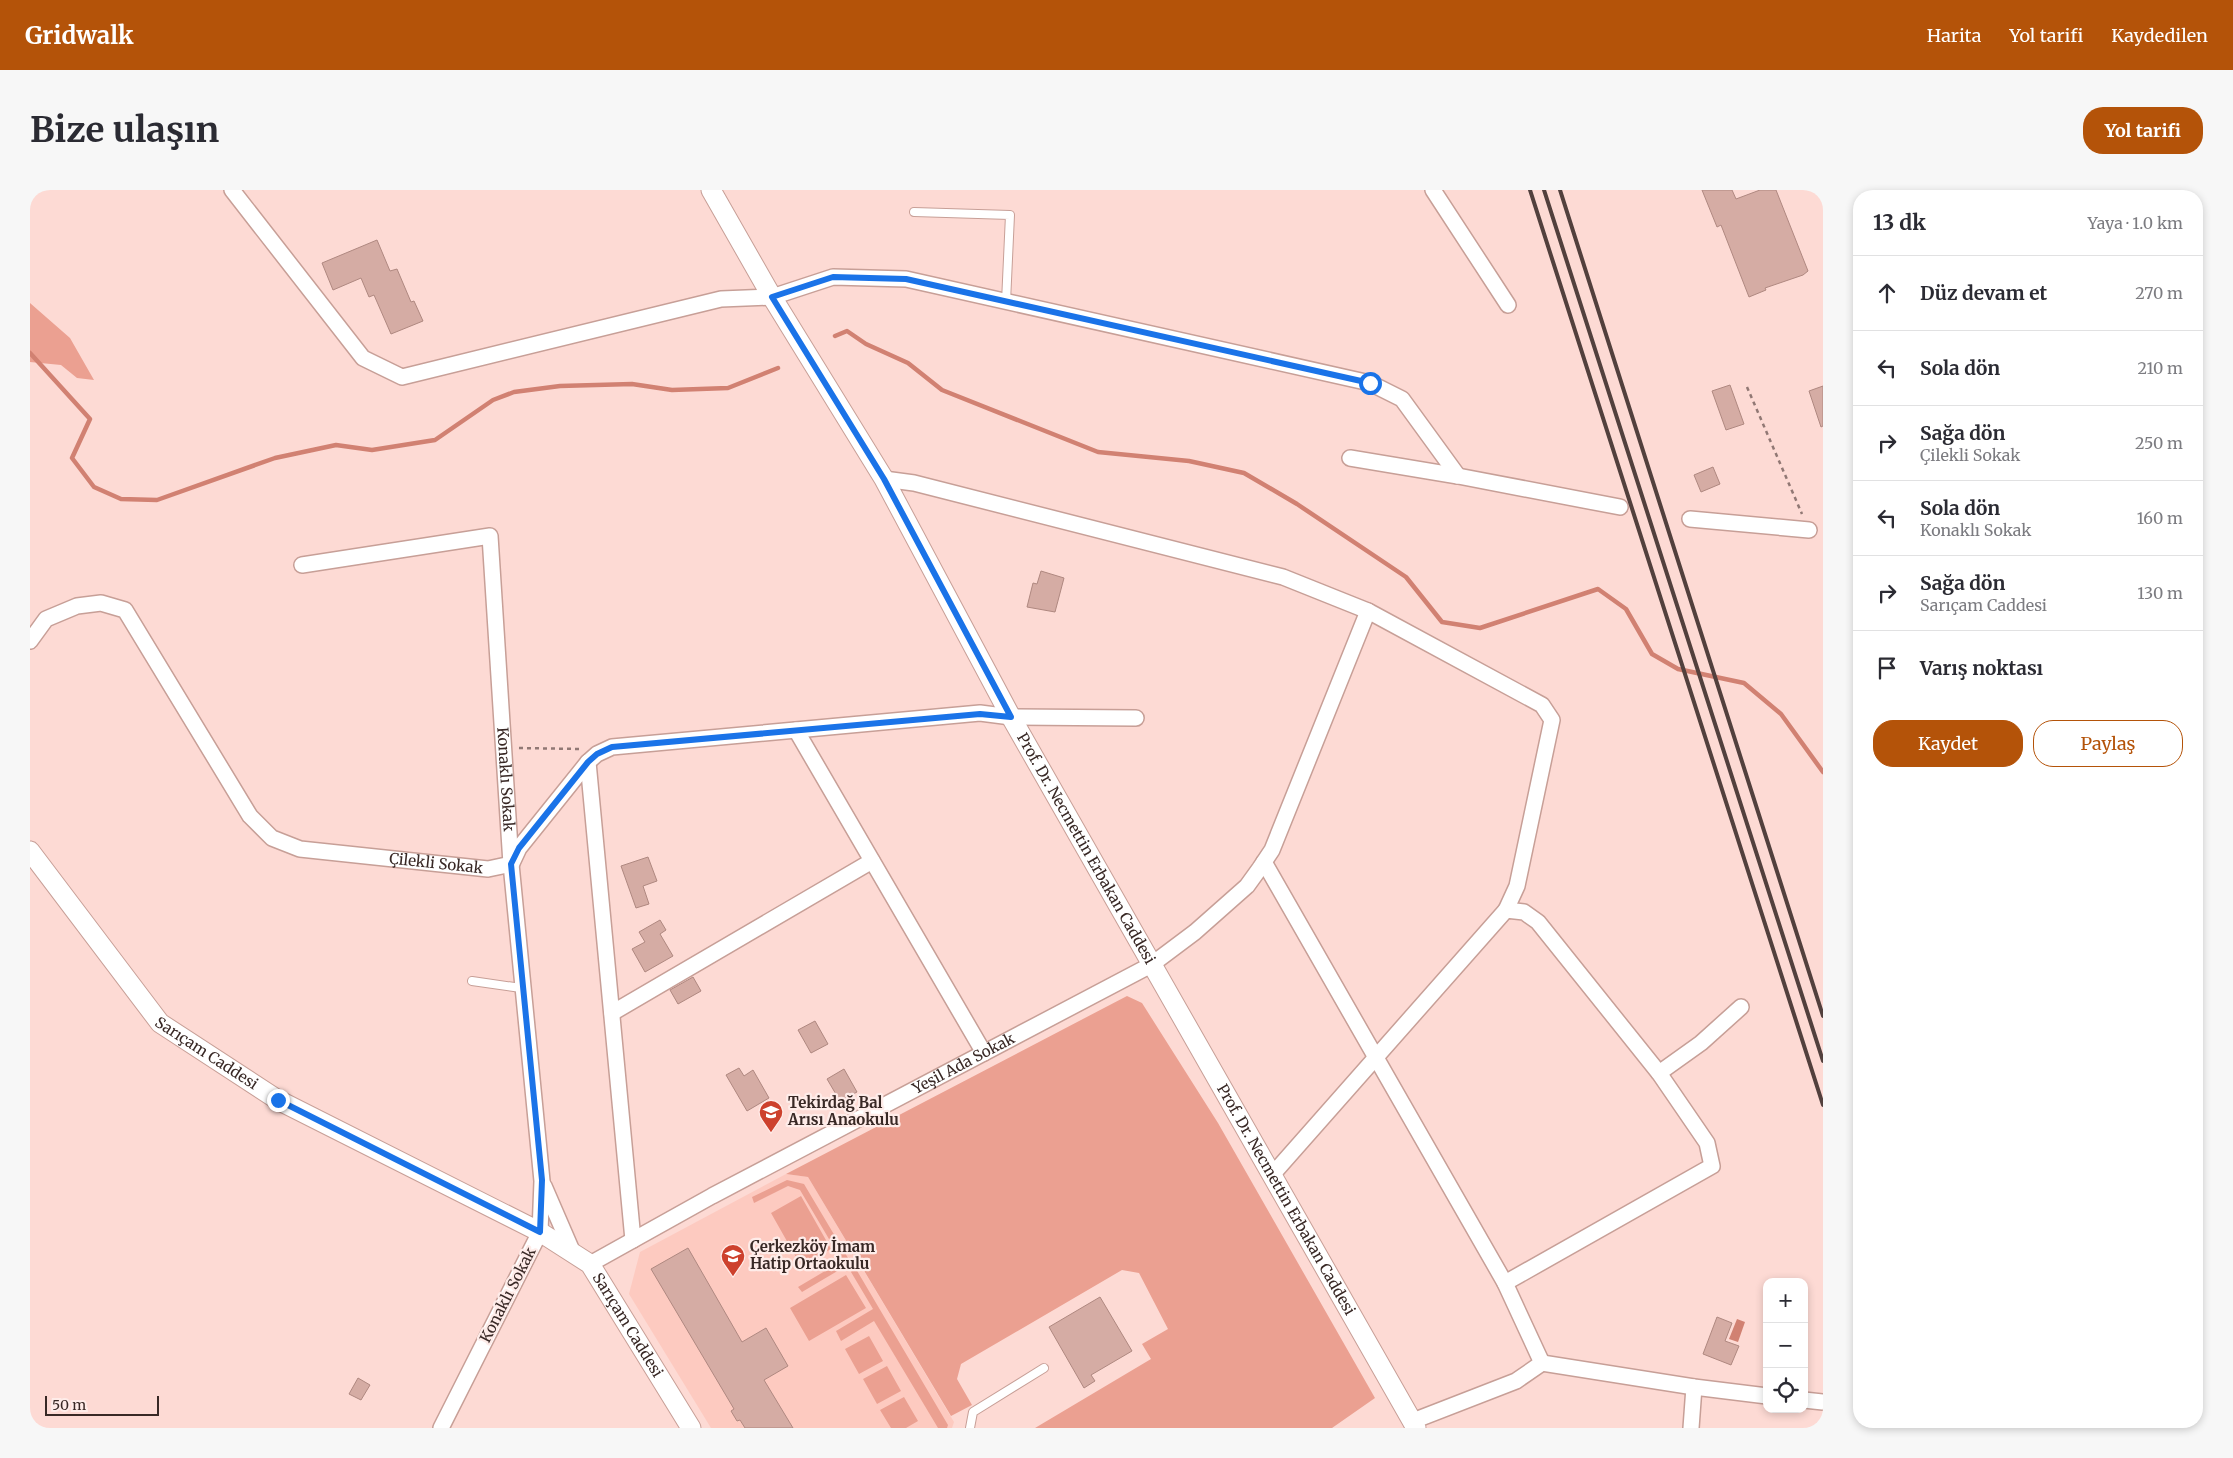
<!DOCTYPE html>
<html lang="tr">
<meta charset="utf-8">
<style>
body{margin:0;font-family:Merriweather,serif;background:#f7f7f7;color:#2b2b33}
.controls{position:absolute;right:15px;bottom:15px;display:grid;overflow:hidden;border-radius:10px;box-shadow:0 2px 8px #0003}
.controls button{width:45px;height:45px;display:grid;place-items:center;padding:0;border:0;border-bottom:1px solid #e1e1e2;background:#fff;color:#2b2b33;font:25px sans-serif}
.scale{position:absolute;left:15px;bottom:12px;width:114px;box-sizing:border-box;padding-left:5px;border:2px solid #382825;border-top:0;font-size:14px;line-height:18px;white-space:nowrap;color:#382825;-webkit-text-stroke:4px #feece9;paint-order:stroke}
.stop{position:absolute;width:15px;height:15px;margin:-11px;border:4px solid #1a73e8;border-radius:50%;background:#fff}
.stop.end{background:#1a73e8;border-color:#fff;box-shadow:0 1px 5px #0008}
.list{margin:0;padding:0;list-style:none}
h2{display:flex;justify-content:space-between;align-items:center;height:65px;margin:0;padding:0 20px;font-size:21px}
h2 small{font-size:16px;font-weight:400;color:#7c7c81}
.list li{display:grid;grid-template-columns:32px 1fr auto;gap:15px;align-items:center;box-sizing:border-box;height:75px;padding:0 20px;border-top:1px solid #e1e1e2}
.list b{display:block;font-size:19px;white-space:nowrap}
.list p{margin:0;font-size:16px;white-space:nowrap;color:#7c7c81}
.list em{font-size:16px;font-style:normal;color:#7c7c81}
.actions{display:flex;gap:10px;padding:15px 20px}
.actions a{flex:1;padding:11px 0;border:1px solid #b45309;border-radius:20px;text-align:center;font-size:18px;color:#b45309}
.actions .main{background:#b45309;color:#fff}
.icon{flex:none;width:28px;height:28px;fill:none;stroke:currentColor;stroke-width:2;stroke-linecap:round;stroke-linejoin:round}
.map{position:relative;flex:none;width:1793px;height:1238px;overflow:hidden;border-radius:20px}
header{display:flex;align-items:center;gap:30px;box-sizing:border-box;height:70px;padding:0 25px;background:#b45309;color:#fff}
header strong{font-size:24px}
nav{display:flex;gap:28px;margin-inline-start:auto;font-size:18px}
.intro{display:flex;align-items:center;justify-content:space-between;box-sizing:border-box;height:120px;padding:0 30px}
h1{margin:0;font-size:35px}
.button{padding:12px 22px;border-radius:20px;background:#b45309;color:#fff;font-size:18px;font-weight:700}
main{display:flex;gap:30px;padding:0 30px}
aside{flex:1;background:#fff;border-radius:20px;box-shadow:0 2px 8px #0003}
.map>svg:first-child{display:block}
.built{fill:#fdcac0}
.green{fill:#eba091}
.water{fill:#d18172}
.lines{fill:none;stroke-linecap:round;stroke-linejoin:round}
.stream{stroke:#d18172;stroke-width:4.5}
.building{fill:#d5aca4;stroke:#af8880}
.service-casing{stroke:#c79f97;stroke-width:10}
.minor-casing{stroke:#c79f97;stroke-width:18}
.tertiary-casing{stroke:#c79f97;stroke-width:21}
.path{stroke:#917874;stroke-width:2.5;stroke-dasharray:4 4;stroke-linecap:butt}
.service{stroke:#fff;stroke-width:8}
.minor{stroke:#fff;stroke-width:15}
.tertiary{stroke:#fff;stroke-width:19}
.rail{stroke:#52403d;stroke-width:4}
.route{stroke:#1a73e8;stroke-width:6}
.labels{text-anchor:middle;stroke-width:4.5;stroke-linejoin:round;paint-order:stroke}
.street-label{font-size:15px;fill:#382825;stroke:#feece9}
.poi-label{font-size:15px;font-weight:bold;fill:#382825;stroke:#feece9;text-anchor:start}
</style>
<header>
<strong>Gridwalk</strong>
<nav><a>Harita</a><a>Yol tarifi</a><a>Kaydedilen</a></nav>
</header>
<div class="intro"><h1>Bize ulaşın</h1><a class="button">Yol tarifi</a></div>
<main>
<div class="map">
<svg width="1793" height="1238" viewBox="0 0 1793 1238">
<rect width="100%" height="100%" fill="#fddad4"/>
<path class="built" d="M756,984L778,987L924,1232L922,1238H681L599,1104L610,1062Z"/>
<path class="green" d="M0,113L40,148L64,190L47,188L31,175L0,172Z
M1097,806L1112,813L1188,933L1345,1208L1302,1238H1005L1121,1169L1112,1154L1138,1139L1109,1083L1092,1080L931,1174L927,1189L942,1215L921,1226L778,987L756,984Z
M757,990L774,994L821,1073L772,1102L768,1097L812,1071L770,1000L758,996L724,1013L722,1007Z
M771,1006L801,1059L771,1076L741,1023Z
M826,1079L918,1235L917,1238H908L844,1131L811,1151L806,1141L843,1119L821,1082Z
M816,1085L836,1118L779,1151L760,1118Z
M839,1146L853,1171L829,1184L815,1159Z
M857,1176L871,1201L847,1214L833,1189Z
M874,1207L888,1231L876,1238H861L850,1220Z"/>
<path class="water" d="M1707,1129L1715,1132L1708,1152L1699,1149Z"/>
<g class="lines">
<path class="stream" d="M805,146L817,141L836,154L878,173L912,200L1068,262L1159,271L1214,283L1267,314L1376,387L1412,432L1450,438L1568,399L1596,419L1622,464L1648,479L1714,493L1751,524L1793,582
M0,163L60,229L42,268L64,297L91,309L127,310L245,268L306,255L342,260L405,250L463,210L484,202L530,196L602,194L642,200L698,198L748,178"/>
</g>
<path class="building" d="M1672,0H1702L1706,9L1730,0H1746L1778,81L1773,85L1735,98L1736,100L1719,107L1691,35L1687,37Z
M347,50L360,81L367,79L381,112L384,111L393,131L361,144L344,105L339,107L331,88L303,100L292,73Z
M1700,195L1714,234L1696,240L1682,201Z
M1793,196V236L1791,237L1779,201Z
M1683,277L1690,294L1671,302L1664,285Z
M1011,381L1034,388L1025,422L997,417L1003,393L1007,394Z
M618,667L627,691L613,696L619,714L606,718L591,676Z
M630,730L636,740L630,744L643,766L615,782L602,759L615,752L609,742Z
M663,787L671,801L648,814L640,800Z
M785,831L798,854L781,863L768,840Z
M709,878L714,886L723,880L739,908L717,921L696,885Z
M814,879L827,902L810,911L797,889Z
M658,1058L712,1152L736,1138L758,1176L734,1190L763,1238H715L710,1230L707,1231L701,1221L704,1219L621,1079Z
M1070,1107L1102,1161L1061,1185L1065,1191L1054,1198L1019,1137Z
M1687,1127L1702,1133L1695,1151L1709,1156L1701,1175L1673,1164Z
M328,1188L340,1195L331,1210L319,1204Z"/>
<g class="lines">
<g class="service-casing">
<path id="service" d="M884,22L980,25L976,112
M442,791L491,798
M940,1238L943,1222L1014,1178"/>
</g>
<g class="minor-casing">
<g id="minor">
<path d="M202,0L333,168L372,187L691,109L742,107L803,87L876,89L1340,193L1372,209L1428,286"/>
<path d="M1403,0L1478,115"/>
<path d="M1320,268L1428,286L1590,317"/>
<path d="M854,289L884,293L1253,387L1338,421L1512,515L1522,530L1487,696L1476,720"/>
<path d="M1660,329L1779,340"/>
<path id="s1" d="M272,375L460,346L481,674L512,991L510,1042L411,1238"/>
<path id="s2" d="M0,451L16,429L47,416L71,413L95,420L220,626L242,648L270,659L458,679L481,674"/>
<path d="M766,540L954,863"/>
<path d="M558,572L603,1050"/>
<path d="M1234,672L1475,1093L1512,1173L1486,1191L1383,1231"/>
<path d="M482,673L489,658L558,572L567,564L582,557L950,523L981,527L1106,528"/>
<path d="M582,823L842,671"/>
<path d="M1629,883L1671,853L1711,817"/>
<path d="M1242,985L1476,720L1494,722L1508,732L1629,883L1677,953L1682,976L1475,1093"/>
<path d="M514,996L543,1063"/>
<path id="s3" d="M560,1074L682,1006L1121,775L1165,742L1217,696L1230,678L1242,660L1338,421"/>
<path d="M1512,1173L1664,1197L1737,1206"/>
<path d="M1774,1210L1793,1212"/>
<path d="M1661,1238L1664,1197"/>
</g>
</g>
<g class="tertiary-casing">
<g id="tertiary">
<path id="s4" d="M681,0L742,107L854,289L981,527L1386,1238"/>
<path id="s5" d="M0,661L130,833L248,910L510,1042L560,1074L661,1238"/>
</g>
</g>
<path class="path" d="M1717,197L1772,324
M489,558L551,559"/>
<use href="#service" class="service"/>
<use href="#minor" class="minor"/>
<use href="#tertiary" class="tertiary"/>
<path class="rail" d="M1500,0L1793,915
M1514,0L1793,871
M1530,0L1793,826"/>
</g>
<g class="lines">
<path class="route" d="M248,910L510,1042L512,990L481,674L489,658L558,572L567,564L582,557L950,524L981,527L854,289L742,107L803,87L876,89L1340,193"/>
</g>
<defs>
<g id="school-pin" transform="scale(1.25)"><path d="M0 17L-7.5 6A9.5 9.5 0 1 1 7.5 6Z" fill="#cd412d" stroke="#feece9"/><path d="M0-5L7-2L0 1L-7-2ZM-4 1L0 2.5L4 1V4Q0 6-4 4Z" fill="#fff"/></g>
</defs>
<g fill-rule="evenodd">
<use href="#school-pin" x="741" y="922"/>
<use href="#school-pin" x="703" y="1066"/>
</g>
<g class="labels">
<g class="street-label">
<text dy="5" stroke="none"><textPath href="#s1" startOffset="434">Konaklı Sokak</textPath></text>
<text dy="5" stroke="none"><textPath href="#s4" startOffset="758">Prof. Dr. Necmettin Erbakan Caddesi</textPath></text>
<text dy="5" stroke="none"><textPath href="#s2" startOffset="549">Çilekli Sokak</textPath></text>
<text dy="5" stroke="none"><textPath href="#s5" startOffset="271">Sarıçam Caddesi</textPath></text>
<text dy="5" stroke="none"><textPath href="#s3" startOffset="424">Yeşil Ada Sokak</textPath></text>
<text dy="5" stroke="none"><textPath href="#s4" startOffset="1162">Prof. Dr. Necmettin Erbakan Caddesi</textPath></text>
<text transform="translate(478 1105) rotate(-63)" y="5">Konaklı Sokak</text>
<text dy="5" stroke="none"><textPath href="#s5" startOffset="781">Sarıçam Caddesi</textPath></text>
</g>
<g class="poi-label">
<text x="758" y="918">Tekirdağ Bal<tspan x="758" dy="17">Arısı Anaokulu</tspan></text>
<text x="720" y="1062">Çerkezköy İmam<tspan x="720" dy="17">Hatip Ortaokulu</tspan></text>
</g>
</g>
</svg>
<div class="controls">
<button>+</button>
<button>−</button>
<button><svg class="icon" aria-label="locate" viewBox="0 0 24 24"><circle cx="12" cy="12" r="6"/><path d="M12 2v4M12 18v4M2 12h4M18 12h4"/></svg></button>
</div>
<div class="scale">50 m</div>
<div class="stop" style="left:1340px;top:193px"></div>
<div class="stop end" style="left:248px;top:910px"></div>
</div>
<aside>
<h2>13 dk<small>Yaya · 1.0 km</small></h2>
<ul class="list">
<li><svg class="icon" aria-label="ahead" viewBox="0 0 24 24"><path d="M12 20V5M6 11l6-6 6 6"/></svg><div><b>Düz devam et</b></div><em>270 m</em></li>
<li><svg class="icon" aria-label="left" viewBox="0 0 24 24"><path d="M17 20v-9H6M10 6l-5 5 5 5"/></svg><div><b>Sola dön</b></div><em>210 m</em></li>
<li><svg class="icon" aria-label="right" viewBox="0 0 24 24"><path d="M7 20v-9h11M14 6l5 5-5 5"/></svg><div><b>Sağa dön</b><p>Çilekli Sokak</p></div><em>250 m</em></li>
<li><svg class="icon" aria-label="left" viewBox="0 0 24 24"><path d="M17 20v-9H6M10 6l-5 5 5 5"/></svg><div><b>Sola dön</b><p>Konaklı Sokak</p></div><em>160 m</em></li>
<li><svg class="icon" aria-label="right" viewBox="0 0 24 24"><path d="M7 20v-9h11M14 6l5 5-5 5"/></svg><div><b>Sağa dön</b><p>Sarıçam Caddesi</p></div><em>130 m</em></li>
<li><svg class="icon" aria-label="arrive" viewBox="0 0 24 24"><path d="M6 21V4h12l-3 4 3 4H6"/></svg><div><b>Varış noktası</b></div></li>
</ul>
<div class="actions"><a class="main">Kaydet</a><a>Paylaş</a></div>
</aside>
</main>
